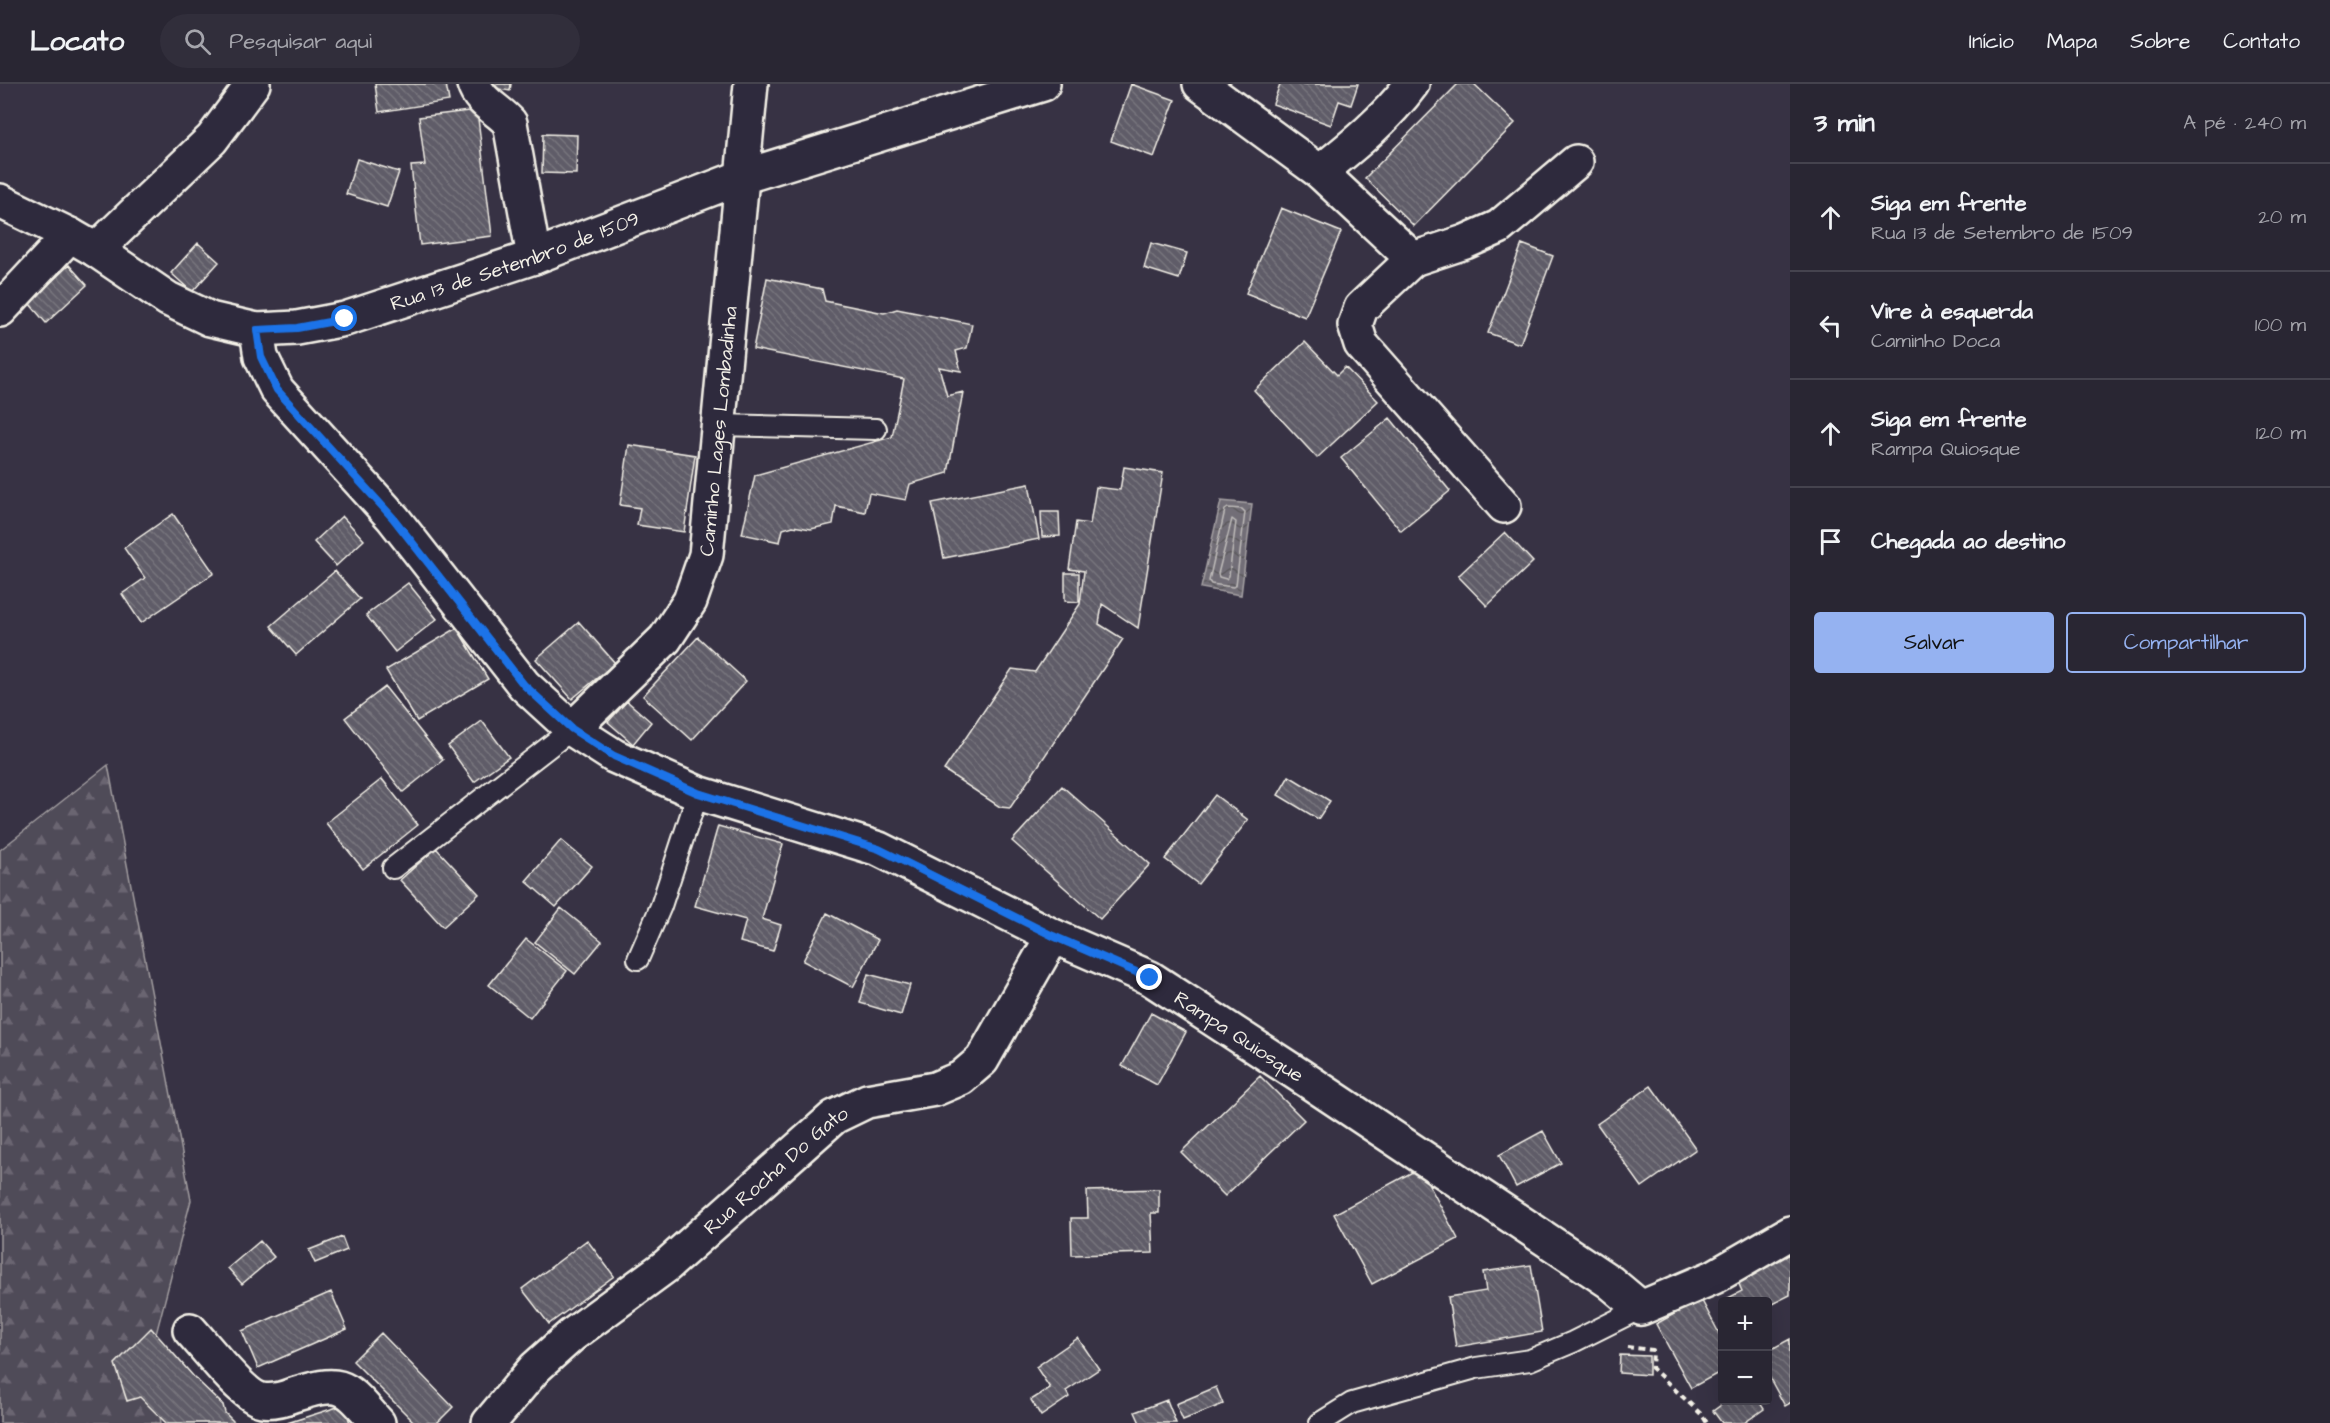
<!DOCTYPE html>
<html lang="pt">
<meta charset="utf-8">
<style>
body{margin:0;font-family:"Architects Daughter",sans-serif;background:#312e3b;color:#f1f3f6}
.controls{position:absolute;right:18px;bottom:18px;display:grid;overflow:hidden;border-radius:6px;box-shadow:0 6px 24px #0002}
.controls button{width:54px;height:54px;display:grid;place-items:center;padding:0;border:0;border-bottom:2px solid #45434e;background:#292633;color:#f1f3f6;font:30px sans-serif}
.stop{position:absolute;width:18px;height:18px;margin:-14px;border:4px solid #1a73e8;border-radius:50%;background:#fff}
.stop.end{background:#1a73e8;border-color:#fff;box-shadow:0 2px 6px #0008}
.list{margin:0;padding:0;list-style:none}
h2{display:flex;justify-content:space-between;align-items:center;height:78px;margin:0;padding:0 24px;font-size:26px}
h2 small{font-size:20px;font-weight:400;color:#a5a5ac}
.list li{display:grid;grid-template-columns:39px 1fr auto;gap:18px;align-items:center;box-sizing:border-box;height:108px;padding:0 24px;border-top:2px solid #45434e}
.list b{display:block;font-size:22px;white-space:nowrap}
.list p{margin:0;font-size:20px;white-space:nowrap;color:#a5a5ac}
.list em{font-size:20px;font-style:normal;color:#a5a5ac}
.actions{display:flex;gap:12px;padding:18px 24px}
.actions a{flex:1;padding:14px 0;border:2px solid #95b2f1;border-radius:6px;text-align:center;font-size:21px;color:#95b2f1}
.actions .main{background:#95b2f1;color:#111}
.icon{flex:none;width:33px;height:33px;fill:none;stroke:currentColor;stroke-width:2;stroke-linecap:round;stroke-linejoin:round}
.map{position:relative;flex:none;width:1790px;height:1339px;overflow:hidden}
header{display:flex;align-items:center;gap:36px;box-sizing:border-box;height:84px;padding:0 30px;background:#292633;border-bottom:2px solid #45434e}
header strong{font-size:28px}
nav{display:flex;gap:33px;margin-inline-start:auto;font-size:21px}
.search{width:420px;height:54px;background:#312e3b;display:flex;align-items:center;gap:15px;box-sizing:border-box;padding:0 21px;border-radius:33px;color:#a5a5ac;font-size:22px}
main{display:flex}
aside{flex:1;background:#292633}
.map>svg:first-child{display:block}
.forest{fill:url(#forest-firs);stroke:#a29ea0;stroke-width:1.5}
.water{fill:url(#water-waves);stroke:#a6a2a4;stroke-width:1.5}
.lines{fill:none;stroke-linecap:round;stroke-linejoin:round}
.shore{stroke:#c0bdbb;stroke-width:1.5}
.building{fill:url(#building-back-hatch);stroke:#f4f1e8;stroke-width:1.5}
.lane-casing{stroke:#f4f1e8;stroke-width:24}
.street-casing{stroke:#f4f1e8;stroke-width:38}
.path{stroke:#f4f1e8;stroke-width:4;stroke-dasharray:6 4.5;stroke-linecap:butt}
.lane{stroke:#2f2a3d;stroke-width:20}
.street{stroke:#2f2a3d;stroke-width:33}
.route{stroke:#1a73e8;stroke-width:8}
.labels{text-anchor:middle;stroke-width:4.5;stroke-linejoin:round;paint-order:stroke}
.street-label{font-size:20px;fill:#f4f1e8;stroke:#2f2a3d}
</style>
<header>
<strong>Locato</strong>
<div class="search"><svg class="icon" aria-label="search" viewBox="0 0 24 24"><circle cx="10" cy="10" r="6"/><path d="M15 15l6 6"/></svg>Pesquisar aqui</div>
<nav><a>Início</a><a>Mapa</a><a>Sobre</a><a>Contato</a></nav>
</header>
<main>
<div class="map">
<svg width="1790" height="1339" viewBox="0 0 1790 1339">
<defs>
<pattern id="forest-firs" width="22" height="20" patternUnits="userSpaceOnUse" patternTransform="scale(1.5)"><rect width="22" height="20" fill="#504b59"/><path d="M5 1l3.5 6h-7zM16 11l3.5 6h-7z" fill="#6a6571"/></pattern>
<pattern id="water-waves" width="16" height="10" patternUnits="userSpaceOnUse" patternTransform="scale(1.5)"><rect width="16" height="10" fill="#726e77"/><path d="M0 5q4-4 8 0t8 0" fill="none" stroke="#5b595c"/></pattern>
<pattern id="building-back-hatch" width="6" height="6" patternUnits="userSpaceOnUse" patternTransform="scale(1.5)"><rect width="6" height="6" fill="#5f5c67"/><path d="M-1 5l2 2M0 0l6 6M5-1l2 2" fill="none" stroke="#77747d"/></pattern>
</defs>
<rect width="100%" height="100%" fill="#373244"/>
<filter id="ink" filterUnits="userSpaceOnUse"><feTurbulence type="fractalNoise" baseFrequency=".0167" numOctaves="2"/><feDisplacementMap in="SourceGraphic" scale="12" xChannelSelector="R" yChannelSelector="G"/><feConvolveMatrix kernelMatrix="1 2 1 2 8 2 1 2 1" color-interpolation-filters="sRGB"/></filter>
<g filter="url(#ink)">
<path class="forest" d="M108,681L191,1116L150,1273L161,1339H0V766Z"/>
<path class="water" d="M1221,417L1252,420L1241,511L1201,504Z"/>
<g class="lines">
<path class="shore" d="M1228,424L1242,425L1245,428L1236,501L1233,503L1211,500L1209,497L1225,426Z
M1232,435L1236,438L1229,492L1226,495L1219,493L1218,490Z"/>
</g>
<path class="building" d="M375,0H446L449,17L379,28Z
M488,0H511L510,7L487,3Z
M1131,0L1175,16L1154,73L1111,57Z
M1280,0H1358L1351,21L1339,17L1331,41L1273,20Z
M1458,0H1474L1515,39L1414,142L1365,94Z
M477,26L492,152L420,161L411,82L425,81L419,33Z
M543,50L577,51L576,90L542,89Z
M357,75L399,88L387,123L346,110Z
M1281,124L1341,148L1305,233L1246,209Z
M198,159L219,178L192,208L171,189Z
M1151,159L1187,169L1179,195L1144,184Z
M1522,160L1553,172L1520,260L1488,249Z
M69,181L87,201L46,239L29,219Z
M767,194L822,205L825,217L884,229L897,225L972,240L967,264L956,267L961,287L939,283L947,312L963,308L948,389L910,400L906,416L869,409L865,428L836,422L833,440L811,445L793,442L783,445L780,458L742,450L755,391L892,353L904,295L753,265Z
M1305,258L1337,291L1345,283L1378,317L1317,374L1254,306Z
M1390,334L1450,407L1401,447L1341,374Z
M629,361L695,371L684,448L637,441L640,424L620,421Z
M1124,383L1163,389L1138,544L1102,520L1099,540L1123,555L1010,724L1000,723L944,686L1012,585L1035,588L1080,520L1084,487L1069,485L1076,438L1090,440L1096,403L1120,406Z
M1029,400L1039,455L944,474L932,419Z
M1041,428H1059L1060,452L1042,453Z
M173,430L214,489L141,539L122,510L145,494L124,464Z
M342,432L364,456L336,482L314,458Z
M1505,448L1533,478L1487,522L1458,492Z
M335,487L360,515L296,571L271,542Z
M1065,489H1079V518L1065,517Z
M408,499L437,535L395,568L366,531Z
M579,538L615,579L572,615L536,575Z
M457,544L488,595L417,637L386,586Z
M698,553L746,597L692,656L643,612Z
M385,603L443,676L403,708L345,634Z
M627,617L651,638L633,660L608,638Z
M482,637L509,673L474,698L448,662Z
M1289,692L1330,717L1318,735L1278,711Z
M382,695L418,741L363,785L326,739Z
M1062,702L1150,780L1100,835L1012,757Z
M1215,711L1248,736L1198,800L1165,775Z
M718,742L783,760L762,835L781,841L773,867L740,858L746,836L695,822Z
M561,756L592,782L556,823L526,797Z
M436,764L479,810L443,843L400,796Z
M561,824L602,857L575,890L535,858Z
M827,829L878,856L853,903L803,877Z
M526,855L567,887L530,934L489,901Z
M868,890L910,901L901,931L860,919Z
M1151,929L1186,948L1157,1001L1122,982Z
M1260,992L1304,1036L1225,1112L1181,1068Z
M1651,1002L1696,1065L1642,1103L1597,1040Z
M1543,1047L1561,1079L1516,1103L1499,1071Z
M1420,1084L1458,1155L1372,1200L1334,1130Z
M1159,1105V1129H1151L1153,1169L1072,1171L1071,1134H1088L1087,1107Z
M342,1153L347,1166L315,1179L309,1166Z
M587,1156L614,1192L549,1240L522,1205Z
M260,1157L274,1173L242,1200L228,1184Z
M1790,1162V1211L1768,1222V1218H1730L1728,1214L1742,1207L1734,1189Z
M1531,1181L1542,1248L1456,1263L1448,1213L1486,1207L1483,1188Z
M331,1208L347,1245L258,1284L242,1247Z
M1701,1215L1722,1255V1287L1691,1304L1656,1240Z
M151,1244L194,1293L223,1321L225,1329L235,1339H166L140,1313L127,1317L115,1280Z
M381,1249L453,1323L437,1339H415L353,1277Z
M1078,1254L1099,1285L1066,1307L1069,1313L1041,1332L1031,1316L1050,1304L1036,1283Z
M1790,1255V1319L1785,1322L1768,1291V1267Z
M1620,1271L1649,1272V1291L1619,1289Z
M1216,1303L1223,1320L1183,1336L1176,1320Z
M1167,1316L1176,1339H1140L1135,1328Z
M1728,1316H1758L1764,1325L1744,1339H1722L1713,1327Z
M344,1321L350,1339H287Z"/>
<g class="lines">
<g class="lane-casing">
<path id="lane" d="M718,341L876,345
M393,784L572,645
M638,875L661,822L698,709
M1320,1339L1352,1319L1476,1284L1530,1276L1573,1258L1641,1224"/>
</g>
<g class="street-casing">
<g id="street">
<path d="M474,0C479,18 499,26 510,39L534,173"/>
<path d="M1200,0L1320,88L1413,175L1465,158L1499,143L1576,78"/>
<path d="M1320,88C1354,61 1386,35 1412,0"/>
<path id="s1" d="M0,117L70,151L96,166L168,215L210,235L257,246L297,244L345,235L534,173L742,93L1043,0"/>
<path d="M96,166L212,55L253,0"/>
<path d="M1413,175L1361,224L1355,241L1361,260L1504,422"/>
<path d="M0,226L70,151"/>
<path id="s2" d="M257,246L261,273L277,306L393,434L524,601L572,645L614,672L698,709L879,765L1053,852L1150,894L1299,991L1610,1198L1641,1224L1714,1193L1790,1149"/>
<path id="s3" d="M572,645L665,555L690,517L706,471L751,0"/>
<path d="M190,1246C204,1261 244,1313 262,1316C273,1318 283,1315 293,1311C344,1295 344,1301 378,1339"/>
<path id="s4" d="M489,1339L535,1284L572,1251L666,1182L834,1033L867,1017L935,1005L961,994L982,976L1053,852"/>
</g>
</g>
<path class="path" d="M1627,1263L1653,1266L1652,1284L1702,1331L1707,1339"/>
<use href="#lane" class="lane"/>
<use href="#street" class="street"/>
</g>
</g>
<g class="lines" filter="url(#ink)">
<path class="route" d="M345,235L297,244L257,246L261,273L277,306L393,434L524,601L572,645L614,672L698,709L879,765L1053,852L1150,894"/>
</g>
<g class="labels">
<g class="street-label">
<text dy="7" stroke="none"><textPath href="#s1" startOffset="558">Rua 13 de Setembro de 1509</textPath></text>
<text dy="7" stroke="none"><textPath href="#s3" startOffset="348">Caminho Lages Lombadinha</textPath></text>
<text dy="7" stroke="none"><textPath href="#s2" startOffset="1252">Rampa Quiosque</textPath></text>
<text dy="7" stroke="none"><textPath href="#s4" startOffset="384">Rua Rocha Do Gato</textPath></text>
</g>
</g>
</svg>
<div class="controls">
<button>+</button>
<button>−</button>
</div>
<div class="stop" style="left:345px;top:235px"></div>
<div class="stop end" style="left:1150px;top:894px"></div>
</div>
<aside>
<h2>3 min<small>A pé · 240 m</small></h2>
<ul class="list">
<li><svg class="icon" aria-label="ahead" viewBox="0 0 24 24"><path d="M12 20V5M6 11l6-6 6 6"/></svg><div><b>Siga em frente</b><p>Rua 13 de Setembro de 1509</p></div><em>20 m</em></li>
<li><svg class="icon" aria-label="left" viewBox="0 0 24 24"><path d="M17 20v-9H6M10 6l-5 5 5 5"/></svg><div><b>Vire à esquerda</b><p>Caminho Doca</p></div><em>100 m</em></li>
<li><svg class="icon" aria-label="ahead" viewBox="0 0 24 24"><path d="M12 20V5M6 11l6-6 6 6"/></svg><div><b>Siga em frente</b><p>Rampa Quiosque</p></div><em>120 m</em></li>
<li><svg class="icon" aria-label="arrive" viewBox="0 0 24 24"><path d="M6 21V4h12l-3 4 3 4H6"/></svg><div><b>Chegada ao destino</b></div></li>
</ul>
<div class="actions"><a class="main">Salvar</a><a>Compartilhar</a></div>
</aside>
</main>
